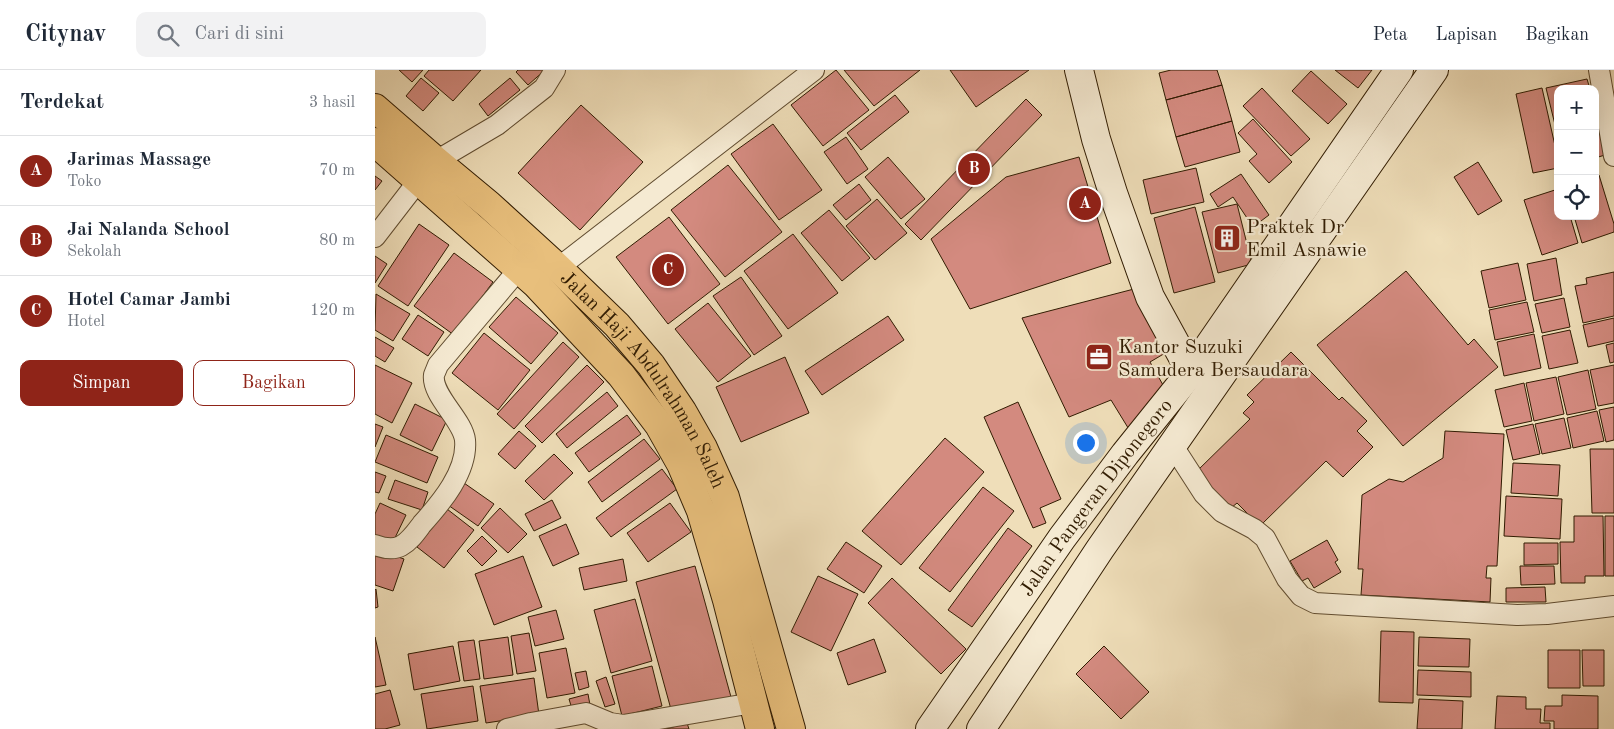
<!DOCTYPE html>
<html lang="id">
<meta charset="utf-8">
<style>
body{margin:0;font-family:"Old Standard TT",serif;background:#f2f2f3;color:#1f2937}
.controls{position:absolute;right:15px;top:15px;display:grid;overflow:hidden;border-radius:10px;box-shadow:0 5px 20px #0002}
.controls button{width:45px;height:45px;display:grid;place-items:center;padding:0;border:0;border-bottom:1px solid #e0e1e3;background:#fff;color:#1f2937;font:25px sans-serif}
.you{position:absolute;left:710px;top:372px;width:18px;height:18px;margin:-12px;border:4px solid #fff;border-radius:50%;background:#1a73e8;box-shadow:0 0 0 8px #1a73e833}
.badge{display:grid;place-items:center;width:32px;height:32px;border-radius:50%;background:#8f2418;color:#fff;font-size:16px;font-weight:700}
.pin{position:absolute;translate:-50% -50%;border:2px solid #fff;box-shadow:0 1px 5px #0006}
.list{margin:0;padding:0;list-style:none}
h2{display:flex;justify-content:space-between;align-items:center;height:65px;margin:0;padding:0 20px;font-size:21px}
h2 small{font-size:16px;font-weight:400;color:#747a83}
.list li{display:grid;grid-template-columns:32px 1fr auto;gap:15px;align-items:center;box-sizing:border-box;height:70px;padding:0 20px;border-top:1px solid #e0e1e3}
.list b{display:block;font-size:19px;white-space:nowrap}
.list p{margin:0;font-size:16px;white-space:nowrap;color:#747a83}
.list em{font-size:16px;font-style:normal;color:#747a83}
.actions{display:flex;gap:10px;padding:15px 20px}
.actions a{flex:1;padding:11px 0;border:1px solid #8f2418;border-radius:10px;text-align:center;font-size:18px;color:#8f2418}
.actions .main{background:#8f2418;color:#fff}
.icon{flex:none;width:28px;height:28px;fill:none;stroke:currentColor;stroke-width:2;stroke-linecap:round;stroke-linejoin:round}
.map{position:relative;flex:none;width:1239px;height:659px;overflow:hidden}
header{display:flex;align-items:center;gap:30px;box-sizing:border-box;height:70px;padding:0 25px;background:#fff;border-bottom:1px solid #e0e1e3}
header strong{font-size:24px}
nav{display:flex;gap:28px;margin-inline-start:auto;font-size:18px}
.search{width:350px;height:45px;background:#f2f2f3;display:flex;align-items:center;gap:12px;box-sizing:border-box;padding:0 18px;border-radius:10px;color:#747a83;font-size:19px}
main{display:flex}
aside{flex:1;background:#fff}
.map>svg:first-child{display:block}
.building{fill:#d38a7f;stroke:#311c02}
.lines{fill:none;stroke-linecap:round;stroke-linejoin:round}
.street-casing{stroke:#604c30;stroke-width:22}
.secondary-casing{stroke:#311c02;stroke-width:30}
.highway-casing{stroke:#311c02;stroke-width:30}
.street{stroke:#f5ead2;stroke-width:20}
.secondary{stroke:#f5ead2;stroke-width:28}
.highway{stroke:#e8bf7c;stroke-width:28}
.labels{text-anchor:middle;stroke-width:4.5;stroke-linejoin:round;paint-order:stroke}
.poi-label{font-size:20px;fill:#311c02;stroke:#f5ead2;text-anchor:start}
.street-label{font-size:20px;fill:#311c02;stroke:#f5ead2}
</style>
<header>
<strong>Citynav</strong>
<div class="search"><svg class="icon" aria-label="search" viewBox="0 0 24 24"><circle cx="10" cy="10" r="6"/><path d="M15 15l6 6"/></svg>Cari di sini</div>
<nav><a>Peta</a><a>Lapisan</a><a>Bagikan</a></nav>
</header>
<main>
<aside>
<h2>Terdekat<small>3 hasil</small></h2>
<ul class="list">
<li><span class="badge">A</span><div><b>Jarimas Massage</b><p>Toko</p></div><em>70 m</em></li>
<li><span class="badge">B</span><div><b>Jai Nalanda School</b><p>Sekolah</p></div><em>80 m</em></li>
<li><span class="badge">C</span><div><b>Hotel Camar Jambi</b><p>Hotel</p></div><em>120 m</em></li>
</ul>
<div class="actions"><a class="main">Simpan</a><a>Bagikan</a></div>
</aside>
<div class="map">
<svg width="1239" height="659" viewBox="0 0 1239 659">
<rect width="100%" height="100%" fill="#efdeb9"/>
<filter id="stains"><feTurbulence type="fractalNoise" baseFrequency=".004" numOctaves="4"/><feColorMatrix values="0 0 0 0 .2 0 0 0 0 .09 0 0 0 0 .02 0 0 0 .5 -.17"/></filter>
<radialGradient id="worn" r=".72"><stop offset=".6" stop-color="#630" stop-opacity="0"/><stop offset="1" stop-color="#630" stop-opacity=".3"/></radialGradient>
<path class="building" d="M24,0H48L37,12Z
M54,0H106L78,31L49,6Z
M143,0H170L153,15L141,2Z
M461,0L494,40L448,76L416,35Z
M469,0H545L499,36Z
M575,0H654L601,37Z
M796,0H842L847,15L791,30L784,3Z
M960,0H997L983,18Z
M936,1L972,34L953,54L917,21Z
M46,8L64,23L48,41L31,26Z
M135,8L145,20L113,46L104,34Z
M1212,9L1215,19H1183V67L1171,18Z
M847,15L857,51L801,67L791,30Z
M887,18L935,69L916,86L868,36Z
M1167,18L1183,89V98L1158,103L1141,24Z
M520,25L534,42L486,80L472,63Z
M651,29L667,45L546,170L530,154Z
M206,35L268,92L205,160L143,103Z
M1220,43L1230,85L1220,88Z
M878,49L917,92L894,113L874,91L882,84L863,63Z
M857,51L865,82L810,97L801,67Z
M398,54L447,120L404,150L356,84Z
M471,67L493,99L472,114L449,82Z
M513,87L550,129L526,149L490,107Z
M704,87L736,193L595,239L556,169L631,107Z
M1103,92L1127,131L1103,145L1079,107Z
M353,95L407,162L350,207L296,140Z
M821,98L829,132L776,144L768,110Z
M866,104L894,145L878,157L858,127L843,137L835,124Z
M1224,105L1239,154V162L1207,173L1199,146H1220V106Z
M0,106L7,111L0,120Z
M484,114L496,130L471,150L458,135Z
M1183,119V146H1195L1203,173L1167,185L1149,130Z
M502,129L532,163L500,190L471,156Z
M862,134L877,194L843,203L827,142Z
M820,137L840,212L799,223L779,148Z
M454,140L495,188L467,211L426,163Z
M294,147L345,214L293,254L241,187Z
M44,154L74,175L33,236L3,216Z
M418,164L463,223L413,259L369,201Z
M79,183L118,212L79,265L39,236Z
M0,186L12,194L0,213Z
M1181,188L1187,225L1159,231L1152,194Z
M1143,193L1151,230L1114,238L1106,201Z
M1031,201L1093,275L1099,269L1123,297L1028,376L942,275Z
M1239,202V246L1208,253L1200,216L1212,214L1211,208Z
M366,207L407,266L379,285L338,226Z
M759,219L792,282L775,292L792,322L755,361L736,330L694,347L647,248Z
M1,224L35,244L18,271L0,260Z
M141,227L183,263L156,294L114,257Z
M1189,228L1195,257L1167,263L1160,234Z
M1152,232L1159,262L1120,270L1114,240Z
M333,233L376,286L343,312L300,259Z
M43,245L69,262L53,286L27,269Z
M513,246L529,270L447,325L430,301Z
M1239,248V271L1213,277L1208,255Z
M1195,260L1203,293L1174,299L1167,266Z
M109,263L155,300L123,340L77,303Z
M1159,264L1166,298L1129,306L1122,272Z
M0,267L19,278L10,292L0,286Z
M188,272L204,287L139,359L122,344Z
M1239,273V292L1235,293L1231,275Z
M916,282L964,330L967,327L992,351L982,361L998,377L968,407L951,391L885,456L862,433L856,438L821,402L875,349L868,343L879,332L872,325Z
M410,287L434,343L366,372L341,317Z
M0,295L37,313L17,353L0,344Z
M212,295L229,312L167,373L150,356Z
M1239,295V333L1223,336L1215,300Z
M1213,300L1221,339L1192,345L1183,307Z
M1181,307L1189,344L1159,351L1151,313Z
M1149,313L1157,351L1129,357L1120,320Z
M232,322L243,336L192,378L181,364Z
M643,332L686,429L665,438L671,453L658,458L609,347Z
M40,334L72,350L57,381L25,365Z
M1239,337V370L1231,372L1224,340Z
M1222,341L1229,371L1198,378L1192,348Z
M252,345L266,364L214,402L200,383Z
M1189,348L1196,378L1167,384L1160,354Z
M0,354L8,357L0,377Z
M1158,354L1165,384L1138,390L1131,360Z
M144,361L161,376L140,399L123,384Z
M1070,361L1129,364L1122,496H1112L1111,508H1116L1115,532L986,525L988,499H983L987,425L1014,409L1028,412L1068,388Z
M11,365L63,387L52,413L0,392Z
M570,368L609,402L526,495L487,461Z
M269,369L285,389L227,432L213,412Z
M1215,379H1239V443H1217Z
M179,384L198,403L169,430L150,411Z
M1138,393L1185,395L1183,426L1136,423Z
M287,399L302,419L236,467L221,448Z
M0,402L11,406L4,423L0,422Z
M20,410L53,422L47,440L13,429Z
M89,413L119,434L103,456L73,435Z
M608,417L639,441L575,522L544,498Z
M1131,426L1187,429L1185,469L1129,466Z
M177,430L186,448L159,461L150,444Z
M5,433L31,445L17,474L0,467V444Z
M295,433L316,462L273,492L252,463Z
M125,438L152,464L133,483L106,458Z
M72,439L99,460L69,498L42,477Z
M1199,446H1228L1229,506H1210V513H1186L1185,472H1199Z
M1230,446H1239V506H1230Z
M191,454L204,484L178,496L164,466Z
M633,458L657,476L597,557L573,540Z
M107,466L122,481L107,496L92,481Z
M952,470L963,490L960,492L966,502L939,518L933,508L927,511L915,491Z
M471,472L507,496L489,523L452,499Z
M1149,473H1183V494L1149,495Z
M0,479L29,489L18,521L0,515Z
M148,486L167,537L119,555L100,504Z
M248,489L252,511L209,520L204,498Z
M320,496L356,627L297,643L261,512Z
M1145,496H1179L1180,514L1146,515Z
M443,506L483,524L456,581L416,562Z
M517,508L591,579L566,604L493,533Z
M1170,517L1171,532H1131V518Z
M1,519L3,537L0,538V520Z
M260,529L277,591L236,603L219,540Z
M181,540L189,569L160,576L153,547Z
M1006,561L1039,562L1038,633L1004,632Z
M154,563L161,601L142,604L136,566Z
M0,567L11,615L0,617Z
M133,567L138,605L109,609L104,571Z
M1044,567L1095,569L1094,597L1043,596Z
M499,569L511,602L473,615L462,583Z
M99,570L105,609L89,611L83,572Z
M78,576L85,611L39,620L33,584Z
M729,576L774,622L746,649L701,604Z
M191,578L200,623L172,628L164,583Z
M1173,580H1205V618H1173Z
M1207,580H1229V616H1208Z
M277,596L287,636L247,646L237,606Z
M1043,600L1096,602V627L1042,625Z
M211,601L214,617L204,620L200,603Z
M231,607L240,634L230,637L221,611Z
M159,608L164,645L111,653L105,616Z
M98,616L103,651L52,659L46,624Z
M15,620L25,655L10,659H0V624Z
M213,624L215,635L197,639L194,629Z
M1187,625L1223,626V659H1179V651H1169L1170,636H1187Z
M1122,626L1151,627V639H1166L1165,653H1175V659H1120Z
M1044,629L1088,631L1087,659H1042Z
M312,653L314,659H291Z"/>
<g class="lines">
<g class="street-casing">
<path id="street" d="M1224,0L1239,86
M61,91L122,55L169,18L180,0
M0,167L44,110
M183,198L439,0
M798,376L829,424L847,442L879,459L890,468L912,509L926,526L940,533L1142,545L1172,544L1239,536
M0,475C8,478 18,480 26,476C35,471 41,462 47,454C66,433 93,401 90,370C88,350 56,325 59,305C60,302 62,298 63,295L144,199
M132,659L156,653L211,643L235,653L248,655L378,633"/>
</g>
<g class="secondary-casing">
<g id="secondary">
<path d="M704,0L721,69L738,123L775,227L816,302"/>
<path id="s1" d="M555,659L687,468L750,384L816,302L1024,0"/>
<path d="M606,659L725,479L1059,0"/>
</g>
</g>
<g class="highway-casing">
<g id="highway">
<path id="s2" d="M0,38L61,91L114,135L183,198L242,255L276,295L307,341L328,378L350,427L416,659"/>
<path d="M0,72L161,214L246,305L284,355L306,394L326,441L352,530L385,659"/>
</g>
</g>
<use href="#street" class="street"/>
<use href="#secondary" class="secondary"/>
<use href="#highway" class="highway"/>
</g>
<defs>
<g id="building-square" transform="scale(1.4375)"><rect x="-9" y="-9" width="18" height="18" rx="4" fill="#8f2418" stroke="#f5ead2"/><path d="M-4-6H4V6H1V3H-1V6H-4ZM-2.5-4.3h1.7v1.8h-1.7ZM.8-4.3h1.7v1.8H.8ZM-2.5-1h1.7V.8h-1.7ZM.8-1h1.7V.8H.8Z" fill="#fff"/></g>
<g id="office-square" transform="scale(1.4375)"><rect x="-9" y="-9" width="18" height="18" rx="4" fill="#8f2418" stroke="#f5ead2"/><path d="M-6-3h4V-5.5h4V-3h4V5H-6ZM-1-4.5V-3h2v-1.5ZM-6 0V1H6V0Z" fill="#fff"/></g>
</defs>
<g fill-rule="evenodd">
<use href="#building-square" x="852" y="168"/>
<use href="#office-square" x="724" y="287"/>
</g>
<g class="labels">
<g class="poi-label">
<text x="871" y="163">Praktek Dr<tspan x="871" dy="23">Emil Asnawie</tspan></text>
<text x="743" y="283">Kantor Suzuki<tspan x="743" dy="23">Samudera Bersaudara</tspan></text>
</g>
<g class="street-label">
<text dy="7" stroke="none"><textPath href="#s2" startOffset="385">Jalan Haji Abdulrahman Saleh</textPath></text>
<text dy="7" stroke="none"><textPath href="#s1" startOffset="285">Jalan Pangeran Diponegoro</textPath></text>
</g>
</g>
<rect width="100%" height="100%" filter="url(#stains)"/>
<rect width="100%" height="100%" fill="url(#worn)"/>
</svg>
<div class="controls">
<button>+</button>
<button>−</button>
<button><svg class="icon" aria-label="locate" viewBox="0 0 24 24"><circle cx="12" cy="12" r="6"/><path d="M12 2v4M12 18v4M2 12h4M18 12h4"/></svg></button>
</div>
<div class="you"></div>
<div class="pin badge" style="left:710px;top:134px">A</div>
<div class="pin badge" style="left:599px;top:99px">B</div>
<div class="pin badge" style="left:293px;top:200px">C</div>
</div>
</main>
